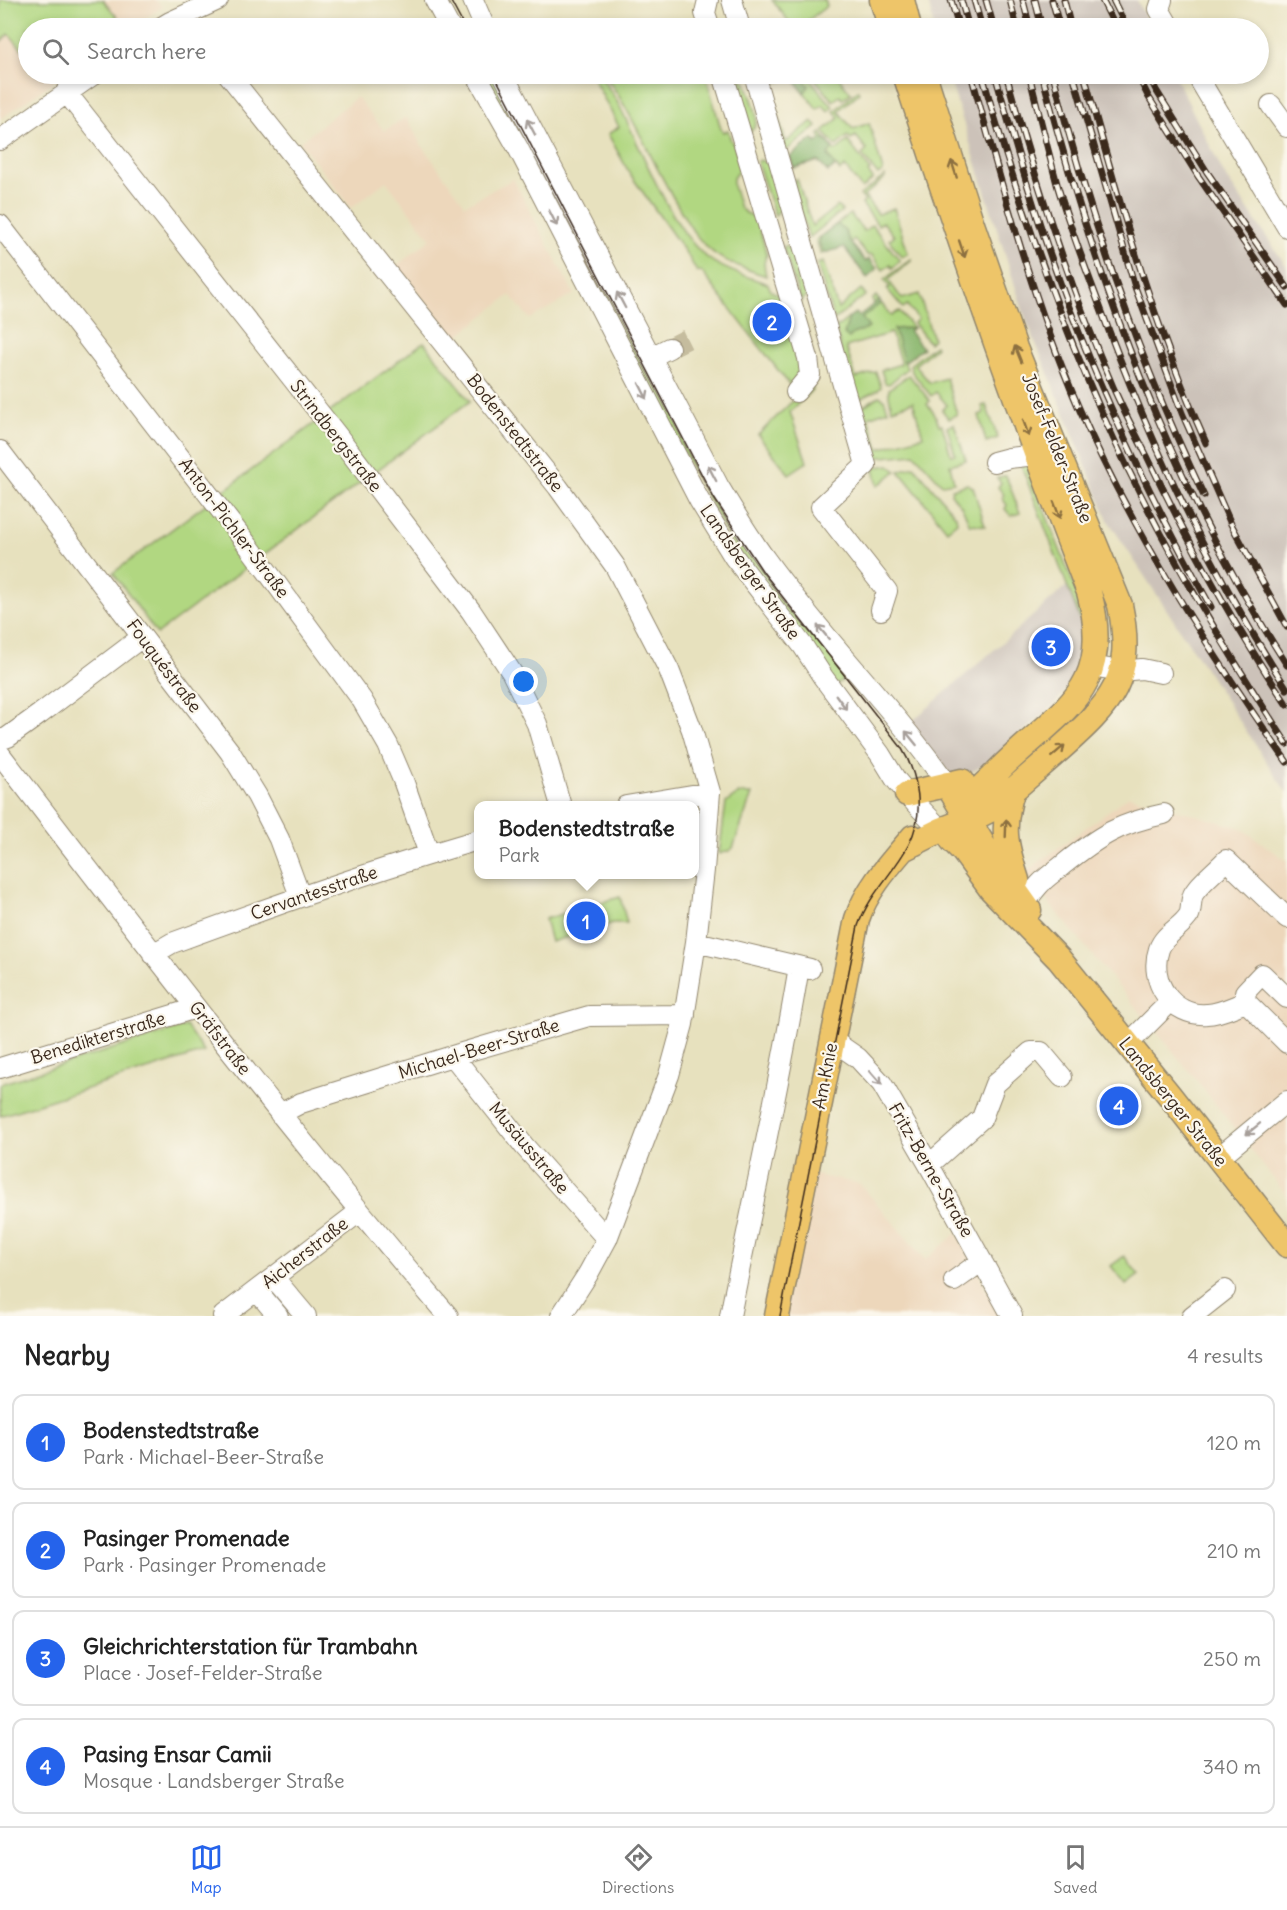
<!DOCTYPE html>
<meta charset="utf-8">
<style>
body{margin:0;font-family:Delius,sans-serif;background:#f2f2f2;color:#222}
.you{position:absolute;left:524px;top:682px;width:21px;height:21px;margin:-15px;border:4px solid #fff;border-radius:50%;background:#1a73e8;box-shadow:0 0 0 9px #1a73e833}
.badge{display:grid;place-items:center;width:39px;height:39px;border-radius:50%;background:#2563eb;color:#fff;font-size:20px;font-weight:700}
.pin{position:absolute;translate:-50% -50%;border:3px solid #fff;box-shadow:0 2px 6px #0006}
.popup{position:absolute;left:474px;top:801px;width:225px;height:78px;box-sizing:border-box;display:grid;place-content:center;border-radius:12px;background:#fff;filter:drop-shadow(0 2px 4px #0005);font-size:20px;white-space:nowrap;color:#767676}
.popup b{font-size:22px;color:#222}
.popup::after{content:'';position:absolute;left:50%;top:100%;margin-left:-12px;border:12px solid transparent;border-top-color:#fff}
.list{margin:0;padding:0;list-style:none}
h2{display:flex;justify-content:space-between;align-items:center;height:78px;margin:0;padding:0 24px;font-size:26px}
h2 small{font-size:20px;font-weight:400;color:#767676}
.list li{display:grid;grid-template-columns:39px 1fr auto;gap:18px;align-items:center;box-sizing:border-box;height:96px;margin:0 12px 12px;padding:0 12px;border:2px solid #e0e0e0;border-radius:12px}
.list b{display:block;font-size:22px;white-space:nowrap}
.list p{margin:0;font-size:20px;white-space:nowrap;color:#767676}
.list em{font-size:20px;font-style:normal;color:#767676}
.icon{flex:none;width:33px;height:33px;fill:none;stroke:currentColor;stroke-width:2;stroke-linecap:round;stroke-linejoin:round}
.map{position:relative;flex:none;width:1287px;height:1316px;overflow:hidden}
.search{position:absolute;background:#fff;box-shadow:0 3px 9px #0003;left:18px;right:18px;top:18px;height:66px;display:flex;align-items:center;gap:15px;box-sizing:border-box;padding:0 21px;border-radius:33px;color:#767676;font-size:22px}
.sheet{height:510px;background:#fff}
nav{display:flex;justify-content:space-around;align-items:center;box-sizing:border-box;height:84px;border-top:2px solid #e0e0e0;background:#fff;font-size:16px;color:#767676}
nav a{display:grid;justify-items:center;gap:3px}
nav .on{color:#2563eb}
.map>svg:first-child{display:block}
.built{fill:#edd7bb}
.industrial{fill:#ccc2b9}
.green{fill:#b1d781;stroke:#768050;stroke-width:1.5}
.forest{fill:#8cb86f;stroke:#647146;stroke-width:1.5}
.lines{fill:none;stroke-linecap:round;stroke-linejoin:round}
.minor-tunnel{stroke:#c5bc9e;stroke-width:20;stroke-dasharray:20 10;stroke-linecap:butt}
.minor-casing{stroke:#91866e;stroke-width:22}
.major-casing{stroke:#91866e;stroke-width:27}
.minor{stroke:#fff;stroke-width:20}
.major{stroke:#eec569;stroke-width:24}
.tram{stroke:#3b2a1e;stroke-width:1.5}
.rail-casing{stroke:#3b2a1e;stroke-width:7}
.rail{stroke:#fbf7ec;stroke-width:4.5;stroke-dasharray:14;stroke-linecap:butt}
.oneway{stroke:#a79f9a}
.oneway2{stroke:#8c7040}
.labels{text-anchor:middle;stroke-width:4.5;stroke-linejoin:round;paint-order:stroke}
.street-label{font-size:18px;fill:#3b2a1e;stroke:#fbf7ec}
</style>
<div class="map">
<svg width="1287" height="1316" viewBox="0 0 1287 1316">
<rect width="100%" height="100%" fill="#fbf7ec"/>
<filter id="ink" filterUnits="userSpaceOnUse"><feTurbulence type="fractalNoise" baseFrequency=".0167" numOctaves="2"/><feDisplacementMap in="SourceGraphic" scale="12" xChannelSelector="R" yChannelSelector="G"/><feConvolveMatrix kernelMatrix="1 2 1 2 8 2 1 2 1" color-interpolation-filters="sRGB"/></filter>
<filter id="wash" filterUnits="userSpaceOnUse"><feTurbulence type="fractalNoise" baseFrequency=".008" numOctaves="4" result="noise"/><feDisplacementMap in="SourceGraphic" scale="24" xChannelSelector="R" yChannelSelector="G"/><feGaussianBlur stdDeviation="1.35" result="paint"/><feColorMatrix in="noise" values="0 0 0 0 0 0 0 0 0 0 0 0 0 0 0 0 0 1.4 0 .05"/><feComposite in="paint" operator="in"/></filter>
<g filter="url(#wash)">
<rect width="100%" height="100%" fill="#e7e1be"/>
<path class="built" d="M0,0H156L162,7L130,28H28V74H65L0,119Z
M357,97L384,131L406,117L422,146L465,205L513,179L574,294L530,319L510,295L454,339L396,266L431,239L386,181L351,208L300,142Z
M1129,796L1241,828L1287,861V1196L1196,1079L1024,873Z
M811,1174L860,1184L925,1260L957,1233L1000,1316H783Z"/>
<path class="industrial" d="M928,0H1137L1151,28H934Z
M948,74H1174L1224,174L1287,267V793L1109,522L1025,317Z
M1068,585L1088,629L1079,675L1052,707L986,764L971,772L961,775H951L908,725Z"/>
<path class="green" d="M0,0H103L118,18L106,28H28V56L9,34L0,42Z
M772,0H825L827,6L798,28H794Z
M484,74H498L718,496L852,673L835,686L729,538Z
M591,74H599C606,84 613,94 619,105C641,147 671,231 709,259C726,271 749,277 768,284L771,291L787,298L807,364L800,372L792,388L701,271L697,272L688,256L630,174L608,134L619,127Z
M604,74H707L706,76L721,129L723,132L728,130L731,141L735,145L741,167L733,178V186L740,208L746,213L756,217L767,255C762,261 765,269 766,276C747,269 723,263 708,248C693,235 684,216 674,199C650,158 632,112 604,74Z
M764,74H806L833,107L828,111L823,105L817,109L793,78L768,84Z
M811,74H836L851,93L843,99L840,96L833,101Z
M734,76L745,81C750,97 765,121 750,132L732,78Z
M858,90L859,93L838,111L853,129L869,123L883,171L878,175L862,155L867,150L856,136L851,139L848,136L836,146L823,131L839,118L834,111Z
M772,96L786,142L812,121L817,127L783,153L767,98Z
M821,133L835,151L848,141L870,170L868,172L873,179L862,189L845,167L840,171L836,166L828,172L818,161L794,168L790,158L813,139L816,143L821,139L819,135Z
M760,160L771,165L782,207L775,216L757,162Z
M885,176V178L864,196L878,214L894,208L908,253L902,257L889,240L894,236L883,222L878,225L862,204L865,201L860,195Z
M797,179L812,226L837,206L842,211L809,238L792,181Z
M850,214L864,231L872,225L900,261L892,268L890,265L883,270L871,254L868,256L854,239L850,243L866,262L869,259L877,269L867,278L844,247L821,254L816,240Z
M785,246L797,251L807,295L801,302L783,247Z
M911,259V261L888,280L902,299L919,294L933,339L929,343L914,323L918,319L907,305L903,308L887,289L890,287L884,280Z
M823,262L838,309L861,289L866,295L834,320L817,264Z
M876,296L891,316L899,311L913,328L894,329L907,369L889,384L885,383L881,370L901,364L891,333L846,347L856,378L876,372L881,387L878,390L853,403L836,328L855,313L859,316L875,304L872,300Z
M424,342L470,401L157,634L113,573Z
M935,345L936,347L915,365L930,383L946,378L957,414L949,419L942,410L947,405L936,392L931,396L912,372L910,365Z
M909,375L930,401L927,404L935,414L939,425H942L951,455L955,454L947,427L954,424L966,460L950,465L954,482L942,484L915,454L872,458L859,409L879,396L884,399L888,410L868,417L879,449L923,436L913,402L892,409L889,396V389Z
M810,384L813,389L790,412L807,462L789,474L758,435Z
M986,405L998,438L986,442L979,415L984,413L982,406Z
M1031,461L1034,469L1029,471L1087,619H1080L1021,465Z
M889,465L896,471L878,486L874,469L877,467Z
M914,466L956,516L957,522L947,530L899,471Z
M1004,476H1006L1020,513L1011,516L1005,509L1007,505L1002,498L1004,495L998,487L1001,483L997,478Z
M967,484L973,487L985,526L973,524L970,525L962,507L951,494L952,489Z
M738,794H752L733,848L729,851L719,854L726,803Z
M620,897L627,923H613L551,942L545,919Z
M186,1026L204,1052L0,1116V1084Z
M1124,1256L1139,1275L1126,1285L1111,1266Z"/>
<path class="forest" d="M772,74H800L809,86L804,93L793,78L775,82Z
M813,139L816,143L822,139L827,141L833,148L828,155L835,166L828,172L818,161L794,168L790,157Z
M837,224L844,229L850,242L866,262L869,259L877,269L867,278L844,247L824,253L819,243L821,236Z
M879,300L881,303L862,318L869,328L853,334L849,338L844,334L849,318L855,313L859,316Z
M913,328L909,331L923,348L904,362L894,329Z"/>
</g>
<g filter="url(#ink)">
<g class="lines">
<path class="minor-tunnel" d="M669,348L689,338"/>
<g class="minor-casing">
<path id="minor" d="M435,0L450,28
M473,0L485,28
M708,0L705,13L710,28
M732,0L740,28
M1162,0L1159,9L1170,28
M160,28L170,22L218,0
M228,74L558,487L615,566L669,670L692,730L710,792L704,870L696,942L683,1024L669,1075L607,1239L588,1274L561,1316
M476,74L518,148L699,500L734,557L803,646L823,677L880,754L896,780L916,804L941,830
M503,74L719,487C734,512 749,537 766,560C822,638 892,706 947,784
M723,74L808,358L810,375L796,392
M754,74L866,465L821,507L887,591L881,610
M1196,74L1287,227
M66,92L337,435L471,611L512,673L537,724L561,806
M1271,105L1287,127
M0,140L94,74
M0,225L250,548L362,700L388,745L403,780L429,854
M651,357L669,348
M0,451L230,752L257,796L279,839L300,896
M994,462L1009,458L1036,455
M1091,666L1121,671L1142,669L1161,673
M0,740L8,737L40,714L142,637
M0,754C146,945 292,1134 448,1316
M626,806L710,792
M1014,912C1028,902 1029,896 1039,885C1046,877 1056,871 1064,864C1099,836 1120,823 1164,814
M1287,918L1226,860C1216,871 1202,881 1194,893C1190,899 1192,909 1189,915C1181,928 1164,934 1159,949C1148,981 1172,1017 1207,1014C1220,1014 1234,1006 1246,1002L1287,1043
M696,942L810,969
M153,954L172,943C273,906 374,870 478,840
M1246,1002L1245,992L1262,974L1287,998
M832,1040L858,1058L882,1084L929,1165L1012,1316
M1128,1044L1170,1002
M453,1056L525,1147L607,1239
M0,1068L196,1008
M280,1114L301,1103L462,1053L589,1016L685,1015
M1218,1158L1287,1101
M929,1165L982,1118L995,1084L1031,1052H1041L1062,1077
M274,1278L306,1316
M954,1281L982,1261
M257,1291L278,1316
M223,1316L359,1212
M730,1316C753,1200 780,1084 799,967
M1192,1316L1225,1290"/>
</g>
<g class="major-casing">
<path id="major" d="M882,0L891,28
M902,0L909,28
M905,74C961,248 1022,421 1089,592C1116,693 1058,710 999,770C992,778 974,792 971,801C969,806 969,814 969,819C967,830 965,841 963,851
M947,784L985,848L1029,910
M1013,789C1001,827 1005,843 1017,880
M907,794L962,781
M952,840L963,851L991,889L1059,959L1170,1096L1287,1245
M903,849L941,830L980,815L990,810C1013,790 1036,770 1059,750C1112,703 1135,679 1120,605L1015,348L972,224L924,74
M777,1316L857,919C867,888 892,862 913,837"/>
</g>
<use href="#minor" class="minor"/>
<use href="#major" class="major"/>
<path class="tram" d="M450,0L465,28
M494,74L714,498L763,572L901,747C919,776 925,812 909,844C894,873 869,894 858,926L780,1316"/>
<g class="rail-casing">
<path id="rail" d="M951,0L959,28
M961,0L969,28
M974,0L982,28
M986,0L994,28
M1010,0L1017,28
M1023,0L1030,28
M1035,0L1042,28
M1052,0L1060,28
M1064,0L1071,28
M1102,0L1116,28
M1113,0L1127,28
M971,74C1002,186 1032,299 1078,406C1133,533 1208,649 1287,762
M982,74C1023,219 1073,362 1142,497C1185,583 1235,664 1287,744
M995,74C1017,152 1040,231 1069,307C1109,411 1157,510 1211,607
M1006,74C1035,180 1069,285 1113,387C1123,410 1135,433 1147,456C1188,542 1234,626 1287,705
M1029,74C1038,110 1047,147 1057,184C1069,225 1084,264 1099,304C1148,439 1209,568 1287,689
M1042,74C1094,276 1173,489 1287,665
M1053,74C1090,220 1139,360 1204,496
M1073,74L1135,287L1182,413L1231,524L1287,627
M1084,74C1118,199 1153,324 1206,443
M1137,74L1148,96L1198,176L1287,305
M1148,74L1156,90L1207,172L1287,287"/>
</g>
<use href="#rail" class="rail"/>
</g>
<defs><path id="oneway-shaft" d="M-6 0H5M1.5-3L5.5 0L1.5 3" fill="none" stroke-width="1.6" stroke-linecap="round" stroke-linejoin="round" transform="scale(1.5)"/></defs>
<g class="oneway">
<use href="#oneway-shaft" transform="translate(531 127) rotate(-118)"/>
<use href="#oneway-shaft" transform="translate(553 218) rotate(63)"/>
<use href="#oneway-shaft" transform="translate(621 300) rotate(-118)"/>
<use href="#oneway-shaft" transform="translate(643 391) rotate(63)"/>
<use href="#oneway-shaft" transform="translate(712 473) rotate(-118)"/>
<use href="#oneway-shaft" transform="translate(823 632) rotate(-130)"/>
<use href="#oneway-shaft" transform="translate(841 702) rotate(54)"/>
<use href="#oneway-shaft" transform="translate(911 738) rotate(-129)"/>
<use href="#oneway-shaft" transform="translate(876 1078) rotate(49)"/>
<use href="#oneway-shaft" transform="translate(1253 1129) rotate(141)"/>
</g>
<g class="oneway2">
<use href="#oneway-shaft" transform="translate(954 169) rotate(-108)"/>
<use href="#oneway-shaft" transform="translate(962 249) rotate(71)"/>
<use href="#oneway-shaft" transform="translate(1018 354) rotate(-112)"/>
<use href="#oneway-shaft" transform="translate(1026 428) rotate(70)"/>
<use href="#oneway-shaft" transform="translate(1057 510) rotate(69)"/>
<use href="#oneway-shaft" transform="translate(1058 751) rotate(-41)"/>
<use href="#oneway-shaft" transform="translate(1006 828) rotate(-88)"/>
</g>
</g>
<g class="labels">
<g class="street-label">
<text transform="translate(515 433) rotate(52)" y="6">Bodenstedtstraße</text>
<text transform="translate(336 436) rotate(52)" y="6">Strindbergstraße</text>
<text transform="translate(1057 448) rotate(68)" y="6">Josef-Felder-Straße</text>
<text transform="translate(234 528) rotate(53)" y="6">Anton-Pichler-Straße</text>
<text transform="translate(750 572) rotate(55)" y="6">Landsberger Straße</text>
<text transform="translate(164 666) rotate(53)" y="6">Fouquéstraße</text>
<text transform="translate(314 893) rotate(-19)" y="6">Cervantesstraße</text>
<text transform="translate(98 1038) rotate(-17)" y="6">Benedikterstraße</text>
<text transform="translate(220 1038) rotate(52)" y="6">Gräfstraße</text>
<text transform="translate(479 1049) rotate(-17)" y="6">Michael-Beer-Straße</text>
<text transform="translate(825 1076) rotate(-79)" y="6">Am Knie</text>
<text transform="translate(1173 1102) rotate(51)" y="6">Landsberger Straße</text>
<text transform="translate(529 1148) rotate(50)" y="6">Musäusstraße</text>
<text transform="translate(931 1170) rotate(60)" y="6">Fritz-Berne-Straße</text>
<text transform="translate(305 1253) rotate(-38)" y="6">Aicherstraße</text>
</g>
</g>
</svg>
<div class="you"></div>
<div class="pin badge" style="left:586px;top:921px">1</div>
<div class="popup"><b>Bodenstedtstraße</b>Park</div>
<div class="pin badge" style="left:772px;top:322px">2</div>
<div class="pin badge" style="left:1051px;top:647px">3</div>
<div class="pin badge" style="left:1119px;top:1106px">4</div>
<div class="search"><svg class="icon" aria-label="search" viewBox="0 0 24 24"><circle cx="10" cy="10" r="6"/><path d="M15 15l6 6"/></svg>Search here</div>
</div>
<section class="sheet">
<h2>Nearby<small>4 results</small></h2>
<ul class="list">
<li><span class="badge">1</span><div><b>Bodenstedtstraße</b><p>Park · Michael-Beer-Straße</p></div><em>120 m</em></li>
<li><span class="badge">2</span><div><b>Pasinger Promenade</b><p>Park · Pasinger Promenade</p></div><em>210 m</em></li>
<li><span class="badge">3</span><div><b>Gleichrichterstation für Trambahn</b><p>Place · Josef-Felder-Straße</p></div><em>250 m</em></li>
<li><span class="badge">4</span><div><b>Pasing Ensar Camii</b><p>Mosque · Landsberger Straße</p></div><em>340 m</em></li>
</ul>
</section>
<nav>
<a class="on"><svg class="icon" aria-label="map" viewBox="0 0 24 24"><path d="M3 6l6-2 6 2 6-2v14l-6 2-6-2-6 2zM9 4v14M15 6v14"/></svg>Map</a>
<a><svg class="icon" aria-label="directions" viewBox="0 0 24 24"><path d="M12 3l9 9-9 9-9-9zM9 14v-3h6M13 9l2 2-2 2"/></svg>Directions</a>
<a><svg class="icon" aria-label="saved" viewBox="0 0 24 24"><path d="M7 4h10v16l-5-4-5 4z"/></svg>Saved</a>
</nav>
